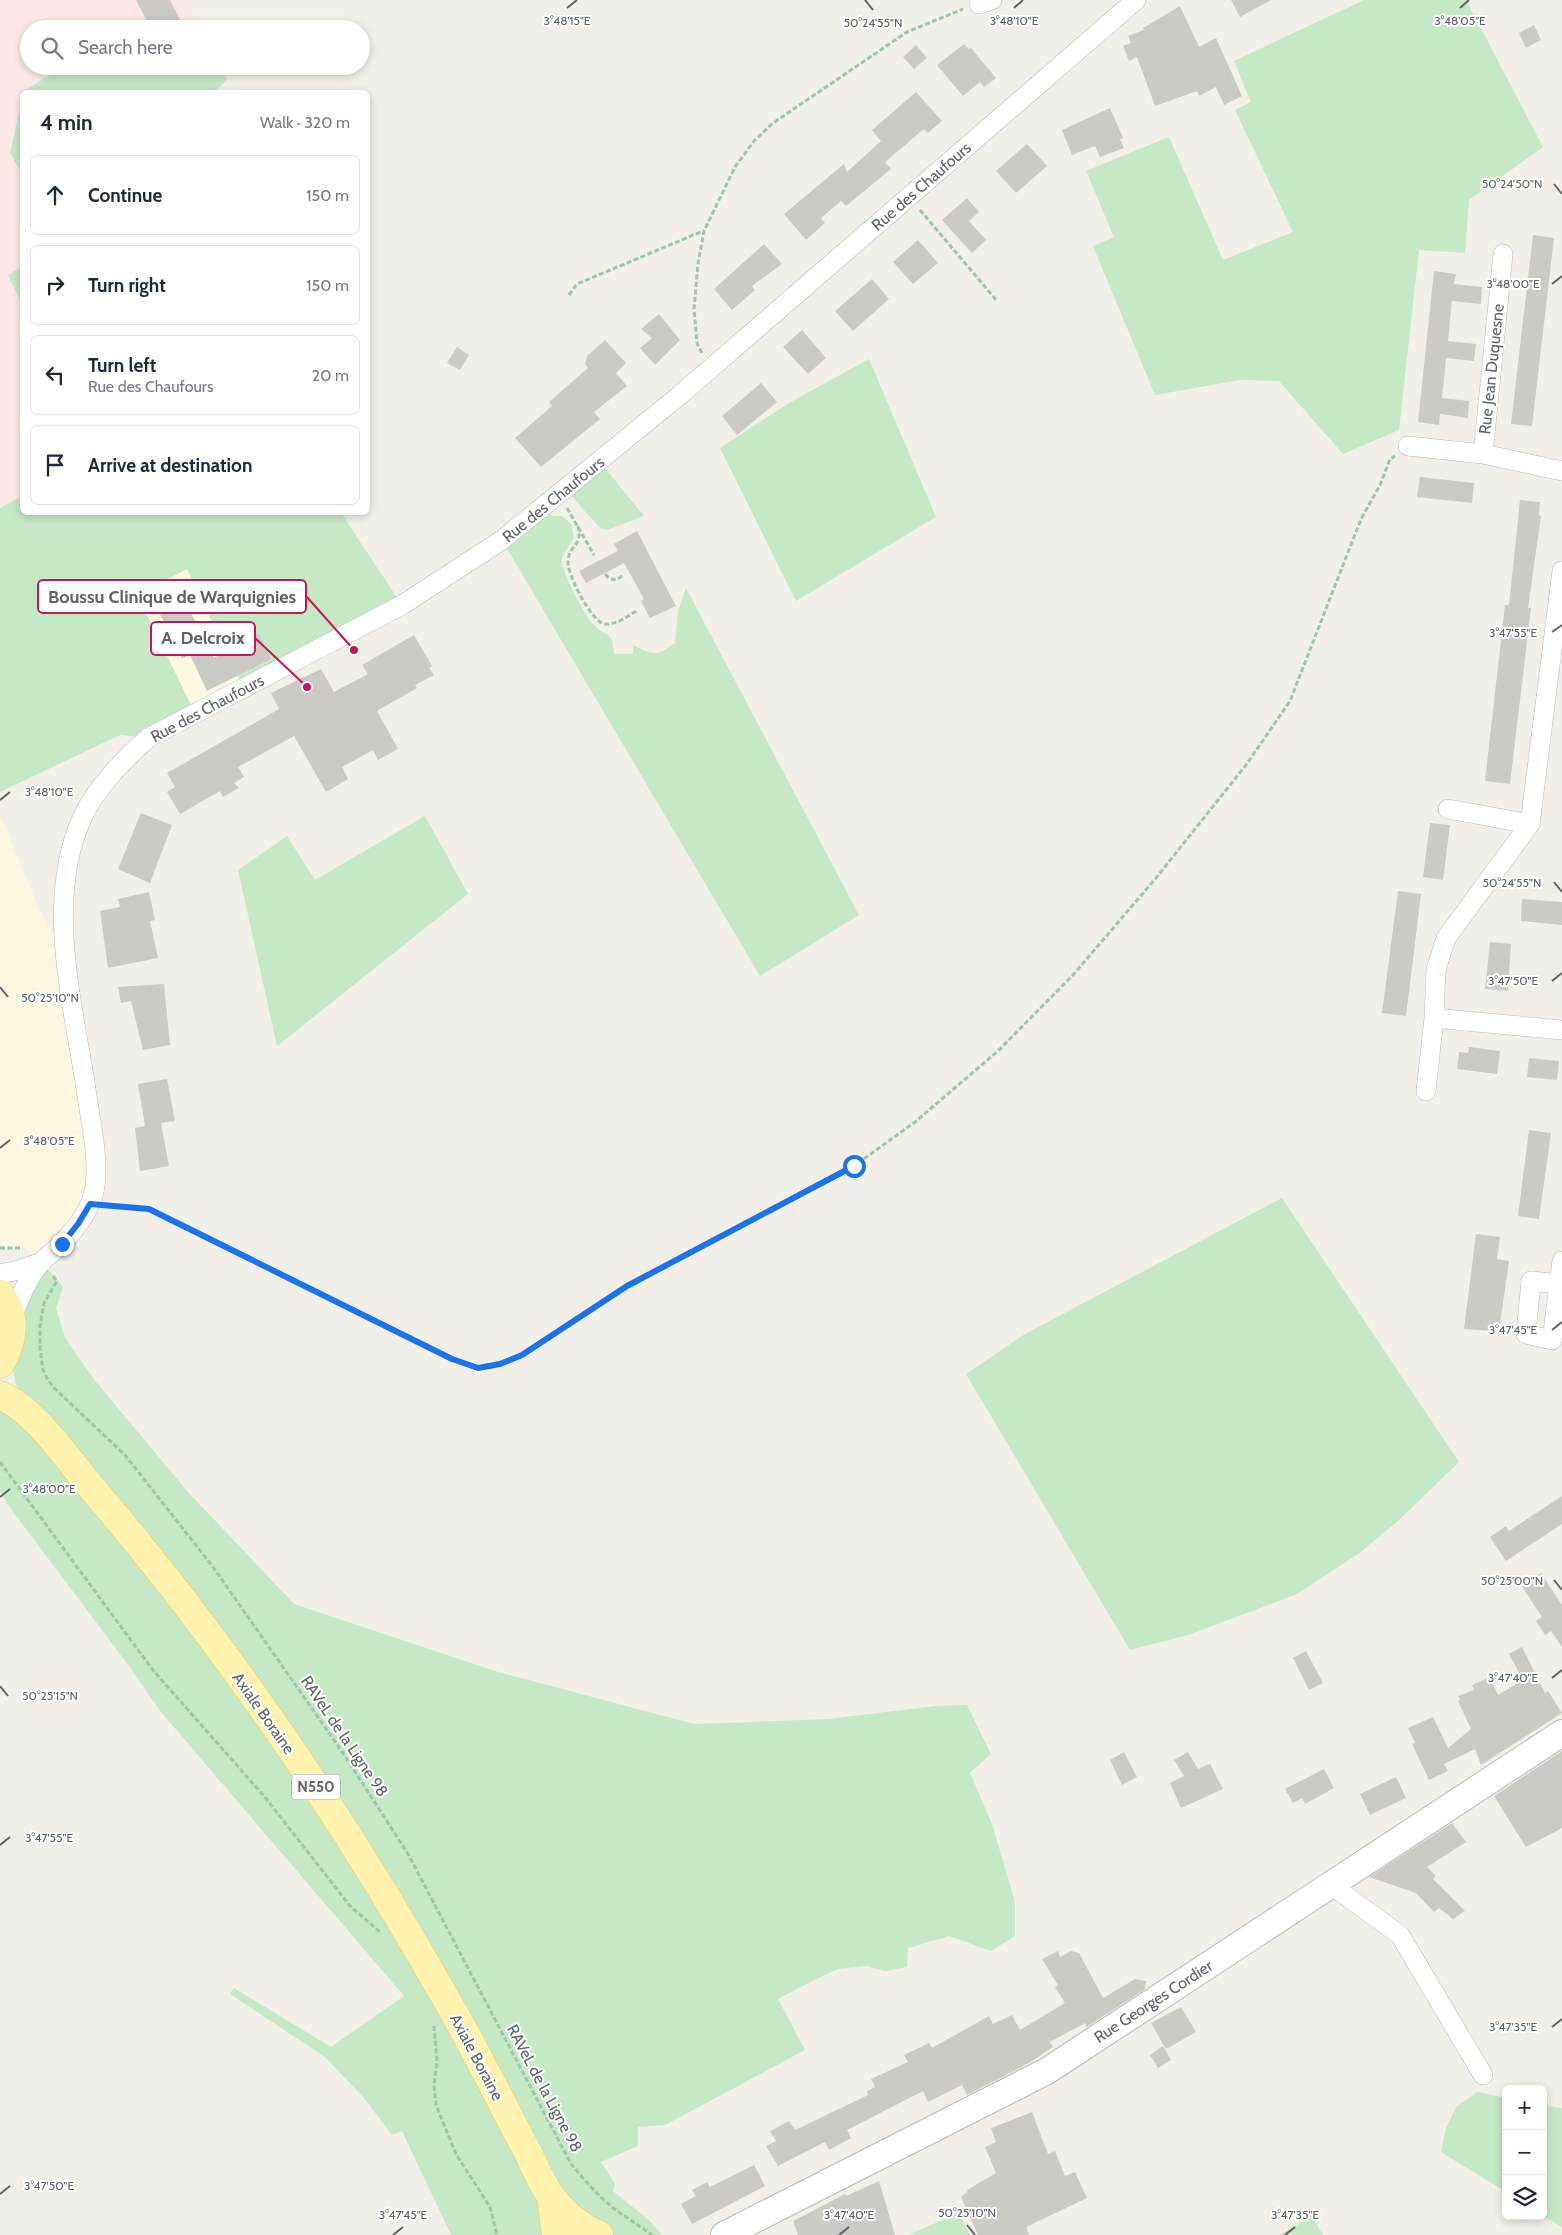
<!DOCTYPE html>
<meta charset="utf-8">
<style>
body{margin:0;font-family:Cabin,sans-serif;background:#f2f2f3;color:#1f2937}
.controls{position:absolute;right:15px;bottom:15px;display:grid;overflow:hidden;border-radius:8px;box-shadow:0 2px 8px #0003}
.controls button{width:45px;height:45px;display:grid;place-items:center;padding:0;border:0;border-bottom:1px solid #e0e1e3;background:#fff;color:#1f2937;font:25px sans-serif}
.stop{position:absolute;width:15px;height:15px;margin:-11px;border:4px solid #1a73e8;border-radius:50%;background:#fff}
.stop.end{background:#1a73e8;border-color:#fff;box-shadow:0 1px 5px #0008}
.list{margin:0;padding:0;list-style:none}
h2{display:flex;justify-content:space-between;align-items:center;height:65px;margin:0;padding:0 20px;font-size:21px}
h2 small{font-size:16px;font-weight:400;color:#747a83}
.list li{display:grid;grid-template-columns:32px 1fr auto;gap:15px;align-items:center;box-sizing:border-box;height:80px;margin:0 10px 10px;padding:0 10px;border:1px solid #e0e1e3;border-radius:8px}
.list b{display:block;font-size:19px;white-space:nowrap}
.list p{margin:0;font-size:16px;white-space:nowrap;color:#747a83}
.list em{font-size:16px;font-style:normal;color:#747a83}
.icon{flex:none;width:28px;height:28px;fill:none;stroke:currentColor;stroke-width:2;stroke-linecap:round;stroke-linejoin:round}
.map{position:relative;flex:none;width:1562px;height:2235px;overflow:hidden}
.search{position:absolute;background:#fff;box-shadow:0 2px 8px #0003;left:20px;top:20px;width:350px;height:55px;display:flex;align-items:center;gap:12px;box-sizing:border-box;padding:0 18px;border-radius:28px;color:#747a83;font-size:19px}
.panel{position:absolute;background:#fff;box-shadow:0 2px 8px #0003;left:20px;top:90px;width:350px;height:425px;border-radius:8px}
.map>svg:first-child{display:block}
.commercial{fill:#fef7e0}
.medical{fill:#fce8e6}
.green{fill:#c5e8c5}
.building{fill:#cccac5}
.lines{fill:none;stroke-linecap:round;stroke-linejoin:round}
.street-casing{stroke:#b5b8bc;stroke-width:20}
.secondary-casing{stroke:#b6babf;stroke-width:28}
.primary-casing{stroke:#f2c960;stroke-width:29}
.path{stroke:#9cc7a9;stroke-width:3;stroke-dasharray:5 2.5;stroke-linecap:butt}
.street{stroke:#fff;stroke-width:19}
.secondary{stroke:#fff;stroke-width:26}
.primary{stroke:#fff2af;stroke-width:28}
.route{stroke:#1a73e8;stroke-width:6}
.ticks{fill:none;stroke:#5f6368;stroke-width:2}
.labels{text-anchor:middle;stroke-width:4;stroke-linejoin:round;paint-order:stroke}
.shield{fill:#fff;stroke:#8f9295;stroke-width:1}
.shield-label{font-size:15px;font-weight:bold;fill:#5f6368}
.street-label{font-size:16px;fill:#5f6368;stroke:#fff}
.ticks-label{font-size:12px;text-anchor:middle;fill:#5f6368;stroke:#fff;stroke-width:4;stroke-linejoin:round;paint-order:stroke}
.leader{fill:none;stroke:#c2185b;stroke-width:2}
.callout-dot{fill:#c2185b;stroke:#fff;stroke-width:2}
.callout{fill:#fff;stroke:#c2185b;stroke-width:2}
.callout-label{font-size:18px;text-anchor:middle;font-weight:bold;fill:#5f6368}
</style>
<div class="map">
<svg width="1562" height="2235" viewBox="0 0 1562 2235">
<rect width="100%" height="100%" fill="#f1efe8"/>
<path class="commercial" d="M188,569L243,688L195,713L137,595Z
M0,814L39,909L64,950L95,1187L42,1262L25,1248L0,1245Z"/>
<path class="medical" d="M0,0H186L198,22L188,29H29V66H65L22,92L10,153L22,174V267L8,275L22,304V496L0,508Z"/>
<path class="green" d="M1364,0H1466L1543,147L1469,200L1465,253L1419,250L1399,430L1343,454L1279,381L1240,380L1155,395L1093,246L1114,237L1086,171L1169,137L1223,260L1293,232L1235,110L1251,102L1234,61Z
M65,66H220L227,80L214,92H24L25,90Z
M22,99V174L10,153Z
M22,267V304L8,275Z
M869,359L936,517L796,601L720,448L789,403Z
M600,462L644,516L607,530L600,528L566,490Z
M22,496V512L341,513L402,605L243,688L187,569L137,595L195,713L148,738L120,735L0,792V508Z
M544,507L552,516H562L571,524L574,538C570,544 564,552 562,559C559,568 586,618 594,625C608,639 612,629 614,654H633V645C654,655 655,657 675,643L678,611L686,588L859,915L760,976L502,540Z
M425,816L468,894L277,1046L238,870L287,836L315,880Z
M1282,1198L1459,1462L1399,1520L1358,1554L1297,1594L1188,1635L1130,1650L966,1374L1025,1334Z
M42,1262L63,1287L56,1308L65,1338L96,1382L188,1492L294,1604L495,1671L694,1724L828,1719L936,1706L967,1705L991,1754L970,1773L992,1824L1015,1902V1936L991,1951L949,1936L908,1948L907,1967L885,1971L867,1966L838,1969L810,1982L778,1999L805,2050L665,2125L638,2127V2146L601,2162L615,2184L613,2191L651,2222L662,2235H599L579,2225L556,2235H451L402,2131L392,2135L364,2098L325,2057L230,1994L234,1988L331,2047L404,1996L161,1712L129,1666L8,1505L0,1491V1395L27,1411L16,1385L9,1349Z
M1477,2092L1506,2098V2192L1441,2152L1446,2128L1456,2107Z
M1543,2105L1562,2108V2227L1543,2215Z
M959,2213L970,2235H908Z
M1312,2216L1323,2235H1280Z"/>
<path class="building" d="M136,0H170L185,29H151Z
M1231,0H1271L1240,17Z
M1180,6L1199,47L1216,38L1242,96L1224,105L1216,87L1199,96L1197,91L1155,106L1137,57L1129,61L1123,46L1131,43L1128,36L1144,30L1143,28Z
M1534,25L1541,40L1526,48L1519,33Z
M964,44L969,49L971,48L996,78L984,87L980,82L963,96L937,65Z
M916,45L927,58L914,69L903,57Z
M916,92L942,121L928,133L924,129L885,162L891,169L846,206L841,201L821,218L825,223L806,240L784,214L844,164L847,172L881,141L872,130Z
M1110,108L1123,138L1120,139L1124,148L1100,157L1095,146L1072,155L1062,130Z
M1027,144L1047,166L1016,193L996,171Z
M967,198L979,212L969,221L986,240L972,253L942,220Z
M1533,235L1554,238L1532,426L1511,424Z
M918,240L938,263L913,284L893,262Z
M764,244L782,264L752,286L755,290L732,310L714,289Z
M1434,271L1456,274L1454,284L1482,287L1481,304L1452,301L1448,341L1476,344L1474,361L1446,358L1442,398L1469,401L1468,418L1440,414L1439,425L1418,422Z
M872,279L889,299L853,331L835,311Z
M659,314L680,340L655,365L640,348L652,338L641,329Z
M802,330L826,358L808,374L783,347Z
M605,340L626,363L616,373L627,386L594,412L600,419L541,467L515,438L552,406L549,402L588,368L585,364L587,356Z
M457,347L469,355L460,370L447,363Z
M761,383L777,402L737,435L722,416Z
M1420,477L1474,483L1472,503L1417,497Z
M1520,500L1540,502L1539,515L1541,516L1528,608H1531L1510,784L1485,781L1505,605H1509Z
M637,531L676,606L650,618L641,601L644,599L624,563L586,583L579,571L618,551L614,544Z
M183,598L214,658L258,633L271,659L207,691L190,655L182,659L158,610Z
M414,635L432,666L429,668L434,675L415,685L417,688L377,711L398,749L378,760L373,750L342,767L348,779L326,792L294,736L238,767L244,777L234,783L239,788L223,797L220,791L180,814L167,792L175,787L167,773L279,709L271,693L321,669L334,692L368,674L362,665Z
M141,813L172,825L150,883L118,869Z
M1430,823L1450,825L1443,880L1423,877Z
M1398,891L1421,894L1406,1016L1382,1013Z
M149,892L155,920L150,921L158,958L108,968L100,911L120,907L118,899Z
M1522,899L1562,902V925L1521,921Z
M1490,942L1511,944L1508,991L1485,989Z
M164,984L170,1045L143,1050L131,1001L121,1003L118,987Z
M1469,1047L1500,1051L1497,1074L1457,1069L1459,1052L1468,1053Z
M1529,1058L1559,1061L1557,1080L1527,1077Z
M167,1079L175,1121L161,1123L169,1166L140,1171L135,1128L145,1126L138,1084Z
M1529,1130L1551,1133L1539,1219L1518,1216Z
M1476,1234L1500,1237L1497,1259L1509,1261L1500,1324H1496L1495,1331L1464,1329Z
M1562,1496V1524L1506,1561L1490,1537L1506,1526L1509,1531Z
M1541,1573L1562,1605V1647L1551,1631L1545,1635L1536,1621L1542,1617L1521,1585Z
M1522,1647L1545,1693L1548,1691L1562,1713L1481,1765L1475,1749L1444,1764L1448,1771L1429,1780L1412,1744L1415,1743L1408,1728L1433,1717L1448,1748L1471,1729L1458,1701L1460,1700L1458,1696L1474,1690L1472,1685L1490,1677L1498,1695L1523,1680L1509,1654Z
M1306,1651L1323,1683L1309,1690L1293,1658Z
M1562,1751V1828L1526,1847L1494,1796Z
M1124,1752L1137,1777L1122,1785L1110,1760Z
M1188,1752L1198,1769L1210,1764L1223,1789L1181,1808L1170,1783L1184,1776L1174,1760Z
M1324,1769L1334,1788L1305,1804L1302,1798L1293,1803L1285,1789Z
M1396,1777L1406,1798L1370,1815L1360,1794Z
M1452,1823L1466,1842L1427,1867L1436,1876L1433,1879L1465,1911L1453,1919L1439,1908L1434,1912L1416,1893L1369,1877Z
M1058,1951L1060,1957L1071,1951L1079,1953L1103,1998L1135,1979L1146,1981L1145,1989L1087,2027L1085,2023L1050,2042L1053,2047L1029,2063L967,2095L962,2085L928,2102L923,2091L847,2130L851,2138L829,2150L825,2142L778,2166L766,2146L776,2141L770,2131L789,2121L795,2130L868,2095L867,2091L875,2087L871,2079L908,2062L904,2055L929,2043L932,2048L989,2016L993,2024L1012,2015L1020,2030L1065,2003L1055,1987L1058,1985L1042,1959Z
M1181,2007L1196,2032L1166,2049L1151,2023Z
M1163,2046L1171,2060L1158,2068L1150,2055Z
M1032,2112L1048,2154L1055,2151L1065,2176L1075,2172L1087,2198L1026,2227L1029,2235H978L961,2197L968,2191L967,2190L996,2173L985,2147L996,2142L991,2128Z
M754,2165L765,2186L692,2224L681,2204L696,2196L692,2190L707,2182L710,2187Z
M879,2181L895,2235H798L793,2221L845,2194L846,2196Z"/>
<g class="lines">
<g class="street-casing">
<path id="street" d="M979,4L992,0
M1408,446L1483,454L1562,471
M1483,454L1503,254
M1562,571L1530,824L1446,938L1436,970L1434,1018L1562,1030
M1448,809L1530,824
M1426,1091L1434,1018
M0,1274L19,1270L42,1262
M1559,1284L1531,1281L1526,1334L1552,1340L1562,1261
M12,1319C19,1298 27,1279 41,1262C47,1256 55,1251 61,1244C76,1229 92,1208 95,1186C99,1155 90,1120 86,1089C73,1003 44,899 83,816C98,785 123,761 148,738L402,605L502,540L680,395L1136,0
M1331,1885L1400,1935L1483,2075"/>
</g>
<g class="secondary-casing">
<path id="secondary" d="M724,2235L1047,2071L1562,1733"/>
</g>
<g class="primary-casing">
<path id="primary" d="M0,1294C17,1316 14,1341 0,1364
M0,1395C35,1410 66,1457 91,1487C229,1648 349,1826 453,2011C478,2055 500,2100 524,2145C533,2161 540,2181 551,2196C562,2212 580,2227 599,2235
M551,2196L556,2235"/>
</g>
<path class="path" d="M920,210L997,301
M569,295L577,284L703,231
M702,353L697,343L694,309L698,264L704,231L735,167L754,141L773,123L907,32L963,9
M567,508L594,555
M578,526C583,546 570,544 568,560C566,573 592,623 605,624C617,625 627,616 637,611
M605,574C612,582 616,580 624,575
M108,1206L149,1209L452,1359L478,1368L500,1364L522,1355L627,1287L854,1166L915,1122L998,1051L1073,975L1156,878L1246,765L1290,701L1361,519L1380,485L1390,459L1395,456
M0,1248H23
M53,1276L57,1281L44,1303L40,1326V1348L43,1370L47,1378L53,1387L125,1455L213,1567L343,1753L408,1854L571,2164C584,2179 597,2195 612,2207C625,2217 639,2225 652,2235
M0,1462L152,1669L264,1796L350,1906L380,1932
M434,2026L437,2061L434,2085L436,2105L456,2154L490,2207L497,2235"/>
<use href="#street" class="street"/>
<use href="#secondary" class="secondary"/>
<use href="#primary" class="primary"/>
</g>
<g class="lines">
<path class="route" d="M62,1244L78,1224L90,1204L149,1209L452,1359L478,1368L500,1364L522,1355L627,1286L854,1166"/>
</g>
<path class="ticks" d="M865,0L873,10M567,8L577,0M1014,8L1023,0M1460,8L1469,0M1554,184L1562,194M1552,284L1562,276M1552,632L1562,625M0,800L10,792M1554,882L1562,892M1552,981L1562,973M0,987L8,997M0,1148L10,1140M1552,1330L1562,1322M0,1497L10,1489M1554,1580L1562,1590M1552,1678L1562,1670M0,1686L8,1696M0,1845L10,1837M1552,2027L1562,2019M0,2194L10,2186M967,2225L975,2235M393,2235L403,2227M839,2235L849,2227M1285,2235L1295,2227"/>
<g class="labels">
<rect class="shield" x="292" y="1774.5" width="48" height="25" rx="4"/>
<g class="shield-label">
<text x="316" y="1792">N550</text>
</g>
<g class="street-label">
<text transform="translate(921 186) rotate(-41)" y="6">Rue des Chaufours</text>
<text transform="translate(1491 369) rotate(-84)" y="6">Rue Jean Duquesne</text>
<text transform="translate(553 499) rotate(-39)" y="6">Rue des Chaufours</text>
<text transform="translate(207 708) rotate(-28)" y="6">Rue des Chaufours</text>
<text transform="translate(264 1713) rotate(55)" y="6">Axiale Boraine</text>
<text transform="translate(345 1736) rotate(56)" y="6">RAVeL de la Ligne 98</text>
<text transform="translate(1153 2001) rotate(-33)" y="6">Rue Georges Cordier</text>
<text transform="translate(477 2057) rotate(62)" y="6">Axiale Boraine</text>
<text transform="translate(545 2088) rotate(62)" y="6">RAVeL de la Ligne 98</text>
</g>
</g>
<g class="ticks-label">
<text x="567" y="25">3°48'15"E</text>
<text x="1014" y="25">3°48'10"E</text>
<text x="1460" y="25">3°48'05"E</text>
<text x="873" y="27">50°24'55"N</text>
<text x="1512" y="188">50°24'50"N</text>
<text x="1513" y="288">3°48'00"E</text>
<text x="1513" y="637">3°47'55"E</text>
<text x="49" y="796">3°48'10"E</text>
<text x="1512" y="887">50°24'55"N</text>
<text x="1513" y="985">3°47'50"E</text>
<text x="50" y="1002">50°25'10"N</text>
<text x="49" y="1145">3°48'05"E</text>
<text x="1513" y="1334">3°47'45"E</text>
<text x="49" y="1493">3°48'00"E</text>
<text x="1512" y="1585">50°25'00"N</text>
<text x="1513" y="1682">3°47'40"E</text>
<text x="50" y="1700">50°25'15"N</text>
<text x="49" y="1842">3°47'55"E</text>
<text x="1513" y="2031">3°47'35"E</text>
<text x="49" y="2190">3°47'50"E</text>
<text x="967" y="2217">50°25'10"N</text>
<text x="403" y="2219">3°47'45"E</text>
<text x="849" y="2219">3°47'40"E</text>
<text x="1295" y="2219">3°47'35"E</text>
</g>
<path class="leader" d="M354 650L306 596M307 687L255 638"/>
<g class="callout-dot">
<circle cx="354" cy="650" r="5"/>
<circle cx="307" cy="687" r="5"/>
</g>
<g class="callout">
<rect x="38" y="580" width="268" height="33" rx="5"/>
<rect x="151" y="622" width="104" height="33" rx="5"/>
</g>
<g class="callout-label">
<text x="172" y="603">Boussu Clinique de Warquignies</text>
<text x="203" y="644">A. Delcroix</text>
</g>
</svg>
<div class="controls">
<button>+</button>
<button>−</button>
<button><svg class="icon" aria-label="layers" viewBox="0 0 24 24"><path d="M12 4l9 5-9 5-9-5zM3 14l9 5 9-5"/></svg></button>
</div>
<div class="stop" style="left:854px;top:1166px"></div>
<div class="stop end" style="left:62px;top:1244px"></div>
<div class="search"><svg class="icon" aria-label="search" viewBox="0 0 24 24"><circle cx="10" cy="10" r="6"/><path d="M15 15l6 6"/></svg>Search here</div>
<section class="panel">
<h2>4 min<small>Walk · 320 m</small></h2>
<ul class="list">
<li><svg class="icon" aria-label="ahead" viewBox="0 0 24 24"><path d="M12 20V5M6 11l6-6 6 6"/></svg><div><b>Continue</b></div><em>150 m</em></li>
<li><svg class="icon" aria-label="right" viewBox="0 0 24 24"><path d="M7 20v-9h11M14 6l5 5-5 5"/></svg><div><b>Turn right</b></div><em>150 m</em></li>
<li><svg class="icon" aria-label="left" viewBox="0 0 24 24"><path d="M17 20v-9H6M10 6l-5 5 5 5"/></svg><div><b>Turn left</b><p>Rue des Chaufours</p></div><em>20 m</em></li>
<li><svg class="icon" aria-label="arrive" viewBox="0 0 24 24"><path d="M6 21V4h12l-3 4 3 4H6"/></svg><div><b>Arrive at destination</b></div></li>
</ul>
</section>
</div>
